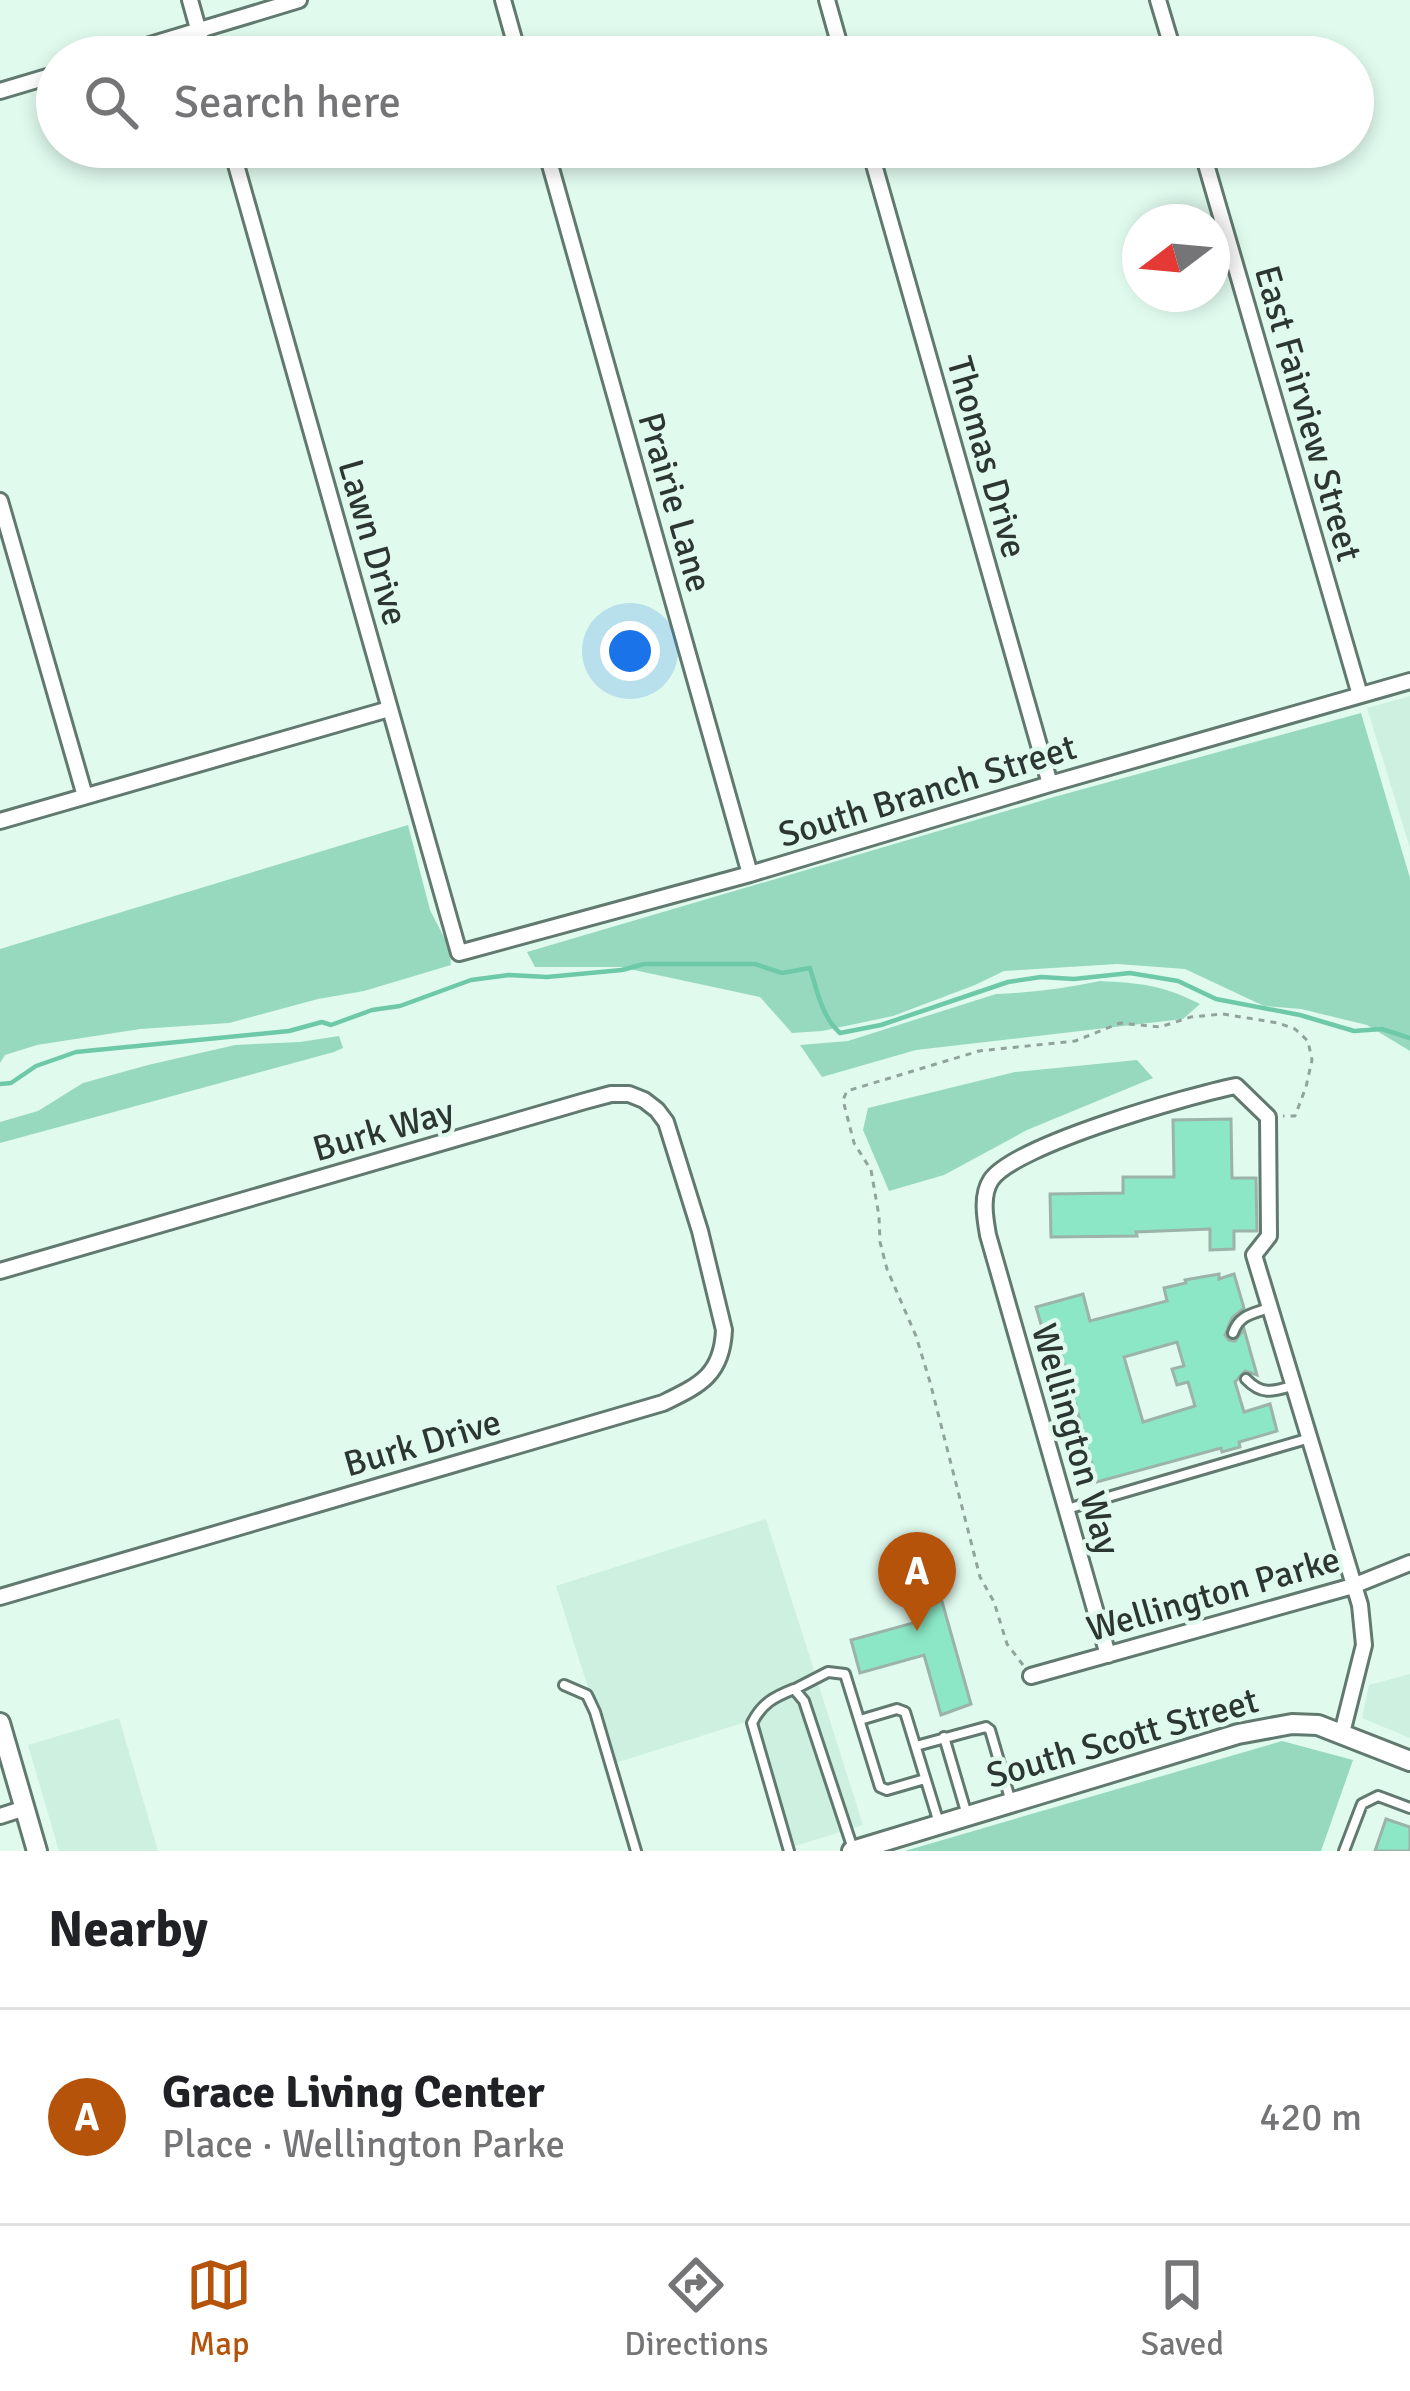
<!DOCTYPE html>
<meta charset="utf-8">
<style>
body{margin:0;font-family:Signika,sans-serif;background:#f6f6f6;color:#202124}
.compass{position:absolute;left:1122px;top:204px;width:108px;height:108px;border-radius:50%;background:#fff;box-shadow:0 6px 18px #0003;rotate:254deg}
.you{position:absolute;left:630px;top:651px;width:42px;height:42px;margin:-30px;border:9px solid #fff;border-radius:50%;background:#1a73e8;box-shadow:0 0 0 18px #1a73e833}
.badge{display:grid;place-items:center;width:78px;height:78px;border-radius:50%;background:#b45309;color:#fff;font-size:39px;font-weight:700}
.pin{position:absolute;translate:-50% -99px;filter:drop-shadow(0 3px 6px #0008)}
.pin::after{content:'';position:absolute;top:63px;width:42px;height:36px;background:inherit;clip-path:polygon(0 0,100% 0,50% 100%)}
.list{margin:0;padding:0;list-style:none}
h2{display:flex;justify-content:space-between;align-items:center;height:156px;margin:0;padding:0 48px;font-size:51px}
h2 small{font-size:39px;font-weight:400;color:#757577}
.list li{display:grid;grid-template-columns:78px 1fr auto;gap:36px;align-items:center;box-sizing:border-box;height:216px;padding:0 48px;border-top:3px solid #e0e0e0}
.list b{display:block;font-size:45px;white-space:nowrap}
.list p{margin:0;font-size:39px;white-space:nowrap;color:#757577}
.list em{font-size:39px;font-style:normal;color:#757577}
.icon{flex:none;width:66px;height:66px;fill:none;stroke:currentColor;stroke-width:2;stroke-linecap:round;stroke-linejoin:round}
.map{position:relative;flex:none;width:1410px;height:1851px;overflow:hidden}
.search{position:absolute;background:#fff;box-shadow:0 6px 18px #0003;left:36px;right:36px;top:36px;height:132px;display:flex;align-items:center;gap:30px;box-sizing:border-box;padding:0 42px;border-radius:66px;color:#757577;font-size:45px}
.sheet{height:372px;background:#fff}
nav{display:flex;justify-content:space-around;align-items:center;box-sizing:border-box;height:168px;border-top:3px solid #e0e0e0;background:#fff;font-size:33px;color:#757577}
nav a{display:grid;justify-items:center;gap:6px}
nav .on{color:#b45309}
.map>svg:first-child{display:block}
.built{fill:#cef0e1}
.green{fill:#97d9bf}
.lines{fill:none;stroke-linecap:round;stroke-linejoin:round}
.stream{stroke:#6dc9a7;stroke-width:4.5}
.building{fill:#8be7c5;stroke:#9bb3a9;stroke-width:3;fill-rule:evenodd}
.lane-casing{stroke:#61796f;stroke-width:14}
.street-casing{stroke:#61796f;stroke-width:20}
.secondary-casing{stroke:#61796f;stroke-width:24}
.path{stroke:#91a49b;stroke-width:3;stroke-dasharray:6 6;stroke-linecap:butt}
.lane{stroke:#fff;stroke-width:8}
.street{stroke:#fff;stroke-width:14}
.secondary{stroke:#fff;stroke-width:18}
.labels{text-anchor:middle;stroke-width:9;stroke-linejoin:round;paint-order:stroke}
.street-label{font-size:36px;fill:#2c3632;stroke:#e0faee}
</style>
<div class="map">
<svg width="1410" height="1851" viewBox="0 0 1410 1851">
<rect width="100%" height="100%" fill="#e0faee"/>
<path class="built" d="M1410,696V848L1367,708Z
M766,1519L863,1825L789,1848L749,1721L612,1764L556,1586Z
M1410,1674V1738L1362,1718L1369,1685Z
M119,1718L158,1851H59L28,1745Z"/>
<path class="green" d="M1361,713L1410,878V1051L1367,1025L1301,1009L1264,1006L1185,969L1117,964L1004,971L975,985L893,1016L822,1031L792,1033L760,997L620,967H535L527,952L1054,797Z
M408,825L430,910L449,947L451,965L364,991L318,999L229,1023L140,1029L37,1045L5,1055L0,1063V949Z
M1100,981C1141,983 1163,985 1200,1004L1183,1019L916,1050L822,1077L800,1045L848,1041L996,994C1031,993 1066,988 1100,981Z
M339,1036L343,1048L334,1052L0,1143V1122L38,1111L83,1083L148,1065L235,1045L300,1042Z
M1137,1060L1153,1078L1027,1130L944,1175L889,1191L863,1130L868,1108L1015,1072Z
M1282,1741L1353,1760L1321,1851H905Z"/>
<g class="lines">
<path class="stream" d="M0,1084L11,1083L36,1066L76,1052L289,1031L322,1022L331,1025L372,1010L400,1006L471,980L509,975L547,977L622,970L644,964H755L782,973L810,968C817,991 822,1017 840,1033L881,1025L1008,982L1041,977L1074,979L1130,973L1178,981L1216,999L1300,1015L1354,1031L1382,1029L1410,1038"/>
</g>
<path class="building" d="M1231,1119L1232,1178H1256L1257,1231H1234V1249L1210,1250V1229L1136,1232L1137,1236L1051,1237L1050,1194L1123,1193V1177H1174L1173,1120Z
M1219,1274V1279L1234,1274L1244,1308L1232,1318L1225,1335L1229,1340L1235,1341L1244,1329L1257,1375L1245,1371L1235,1382L1244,1412L1270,1404L1277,1431L1239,1442L1240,1447L1222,1452L1221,1448L1097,1482L1056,1335L1045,1338L1036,1307L1083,1294L1090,1321L1167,1301L1164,1288L1186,1283L1185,1280ZM1177,1342L1184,1366L1172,1369L1177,1385L1188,1382L1195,1406L1143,1422L1124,1357Z
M928,1552L971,1704L941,1715L924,1655L860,1673L851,1640L917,1622L900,1560Z
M1386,1819L1410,1827V1851H1375Z"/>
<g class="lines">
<g class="lane-casing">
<path id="lane" d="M1233,1333C1239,1315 1252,1314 1269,1308
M1246,1379C1261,1395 1272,1392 1292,1386
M1067,1509L1310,1438
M564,1685L587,1695L595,1712L636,1851
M795,1689L828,1672L845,1674L880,1787L887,1790L925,1779
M860,1720L897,1709L905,1712L939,1823
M944,1737L967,1815
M916,1746L986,1727L990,1730L1011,1802
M789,1851L752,1723C762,1703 774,1697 794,1689L804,1701L853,1849
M1344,1851L1362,1804L1378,1796L1410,1808"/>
</g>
<g class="street-casing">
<path id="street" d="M190,0L206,57
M503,0L519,57
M827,0L843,57
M1158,0L1175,57
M110,57L299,0
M0,91L57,74
M231,147L459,953L750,874L1050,784L1410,681
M545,147L750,874
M869,147L1050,784
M1201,147L1360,695
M0,501L85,796
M0,821L389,709
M0,1271L585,1101L611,1094H629L644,1100L657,1110L666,1122L700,1231L724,1330C722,1375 700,1385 663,1403L0,1597
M1108,1655L988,1235C985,1218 981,1195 991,1180C1014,1145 1191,1095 1236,1086L1268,1117L1269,1236L1254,1255L1360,1605L1364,1645L1342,1733
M1031,1676L1353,1586L1410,1563
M0,1816L25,1808"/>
</g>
<g class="secondary-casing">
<path id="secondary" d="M0,1723L37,1851
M852,1851L1238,1734L1292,1724L1318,1725L1410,1761"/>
</g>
<path class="path" d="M1023,1665L1007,1644L994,1602L980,1577L930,1382L916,1336L887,1269L880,1242L879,1216L871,1170L854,1143L843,1100L847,1091L979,1051L1075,1041L1120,1023L1160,1027L1191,1017L1223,1014L1278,1023L1295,1029L1308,1041L1312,1060L1306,1087L1295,1116H1283"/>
<use href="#lane" class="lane"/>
<use href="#street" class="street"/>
<use href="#secondary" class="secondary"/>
</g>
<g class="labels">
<g class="street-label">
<text transform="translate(1309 413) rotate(74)" y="13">East Fairview Street</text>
<text transform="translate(988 457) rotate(74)" y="13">Thomas Drive</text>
<text transform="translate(676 502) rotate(74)" y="13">Prairie Lane</text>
<text transform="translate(374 542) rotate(74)" y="13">Lawn Drive</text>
<text transform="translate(927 790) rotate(-17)" y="13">South Branch Street</text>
<text transform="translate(383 1129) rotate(-16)" y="13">Burk Way</text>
<text transform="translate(1077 1439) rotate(74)" y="13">Wellington Way</text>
<text transform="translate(422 1442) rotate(-16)" y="13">Burk Drive</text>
<text transform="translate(1213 1593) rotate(-16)" y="13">Wellington Parke</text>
<text transform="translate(1122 1737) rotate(-16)" y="13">South Scott Street</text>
</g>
</g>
</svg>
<svg class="compass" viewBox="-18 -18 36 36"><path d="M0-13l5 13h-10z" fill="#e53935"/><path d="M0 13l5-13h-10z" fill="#757577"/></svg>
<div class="you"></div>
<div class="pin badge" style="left:917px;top:1631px">A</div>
<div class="search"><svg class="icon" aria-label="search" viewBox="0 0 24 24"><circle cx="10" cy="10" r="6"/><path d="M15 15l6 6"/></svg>Search here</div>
</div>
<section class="sheet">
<h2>Nearby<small></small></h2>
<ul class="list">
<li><span class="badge">A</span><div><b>Grace Living Center</b><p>Place · Wellington Parke</p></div><em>420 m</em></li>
</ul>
</section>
<nav>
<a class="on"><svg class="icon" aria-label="map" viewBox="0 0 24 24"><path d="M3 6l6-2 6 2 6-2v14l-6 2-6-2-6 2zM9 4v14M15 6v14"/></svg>Map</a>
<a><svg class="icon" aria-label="directions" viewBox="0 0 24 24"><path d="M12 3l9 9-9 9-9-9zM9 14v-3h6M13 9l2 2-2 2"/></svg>Directions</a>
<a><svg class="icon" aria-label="saved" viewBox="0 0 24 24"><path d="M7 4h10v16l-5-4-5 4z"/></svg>Saved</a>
</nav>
